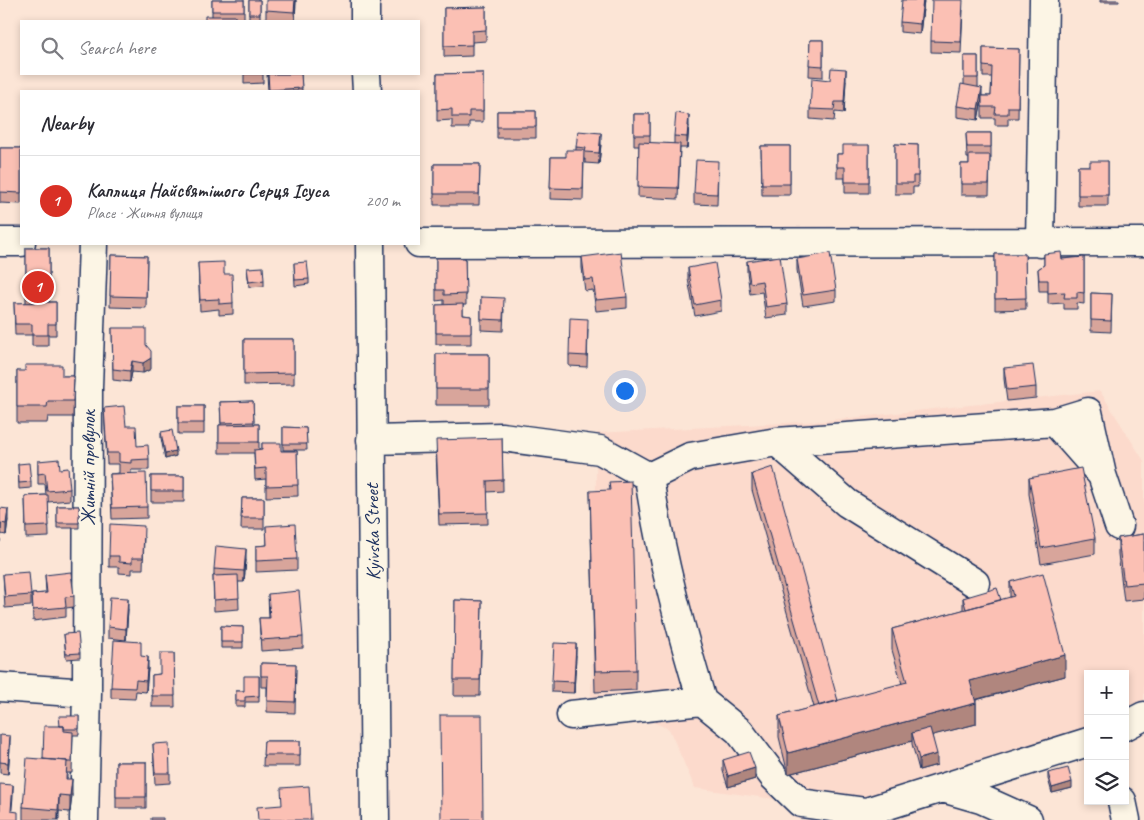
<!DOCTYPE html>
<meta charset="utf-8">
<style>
body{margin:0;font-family:Caveat,sans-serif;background:#f7f7f7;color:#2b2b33}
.controls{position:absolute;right:15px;bottom:15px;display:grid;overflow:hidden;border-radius:0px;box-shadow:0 2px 8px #0003}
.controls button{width:45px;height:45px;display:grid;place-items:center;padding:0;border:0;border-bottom:1px solid #e1e1e2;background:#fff;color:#2b2b33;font:25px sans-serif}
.you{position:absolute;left:624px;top:390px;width:18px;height:18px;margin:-12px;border:4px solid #fff;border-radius:50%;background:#1a73e8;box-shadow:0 0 0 8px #1a73e833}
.badge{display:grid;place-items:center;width:32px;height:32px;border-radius:50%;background:#d93025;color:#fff;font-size:16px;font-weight:700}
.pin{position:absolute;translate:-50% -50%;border:2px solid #fff;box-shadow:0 1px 5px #0006}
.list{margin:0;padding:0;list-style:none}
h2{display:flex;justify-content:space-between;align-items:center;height:65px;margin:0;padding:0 20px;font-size:21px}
h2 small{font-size:16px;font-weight:400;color:#7c7c81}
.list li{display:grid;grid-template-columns:32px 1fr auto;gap:15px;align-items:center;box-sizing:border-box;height:90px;padding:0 20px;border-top:1px solid #e1e1e2}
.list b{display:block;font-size:19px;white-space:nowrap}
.list p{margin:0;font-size:16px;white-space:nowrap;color:#7c7c81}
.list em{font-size:16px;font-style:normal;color:#7c7c81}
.icon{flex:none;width:28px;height:28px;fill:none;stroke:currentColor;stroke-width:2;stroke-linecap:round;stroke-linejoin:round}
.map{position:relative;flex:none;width:1144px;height:820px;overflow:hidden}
.search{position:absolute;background:#fff;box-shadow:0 2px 8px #0003;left:20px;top:20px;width:400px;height:55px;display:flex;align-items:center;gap:12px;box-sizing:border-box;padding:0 18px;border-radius:0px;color:#7c7c81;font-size:19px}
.panel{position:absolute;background:#fff;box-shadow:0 2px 8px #0003;left:20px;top:90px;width:400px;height:155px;border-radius:0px}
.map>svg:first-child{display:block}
.built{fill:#fcdacc}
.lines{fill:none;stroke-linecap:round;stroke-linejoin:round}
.minor-casing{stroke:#1b2f5e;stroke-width:31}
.minor{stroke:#fcf5e5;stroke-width:28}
.wall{fill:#d8a59b;stroke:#1b2f5e}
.shaded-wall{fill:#b0867e;stroke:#1b2f5e}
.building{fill:#fbc0b4;stroke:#1b2f5e}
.labels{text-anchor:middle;stroke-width:5;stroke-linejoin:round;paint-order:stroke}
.street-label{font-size:20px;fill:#1b2f5e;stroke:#fcf5e5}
</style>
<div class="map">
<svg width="1144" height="820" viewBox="0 0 1144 820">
<rect width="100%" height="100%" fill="#fce5d6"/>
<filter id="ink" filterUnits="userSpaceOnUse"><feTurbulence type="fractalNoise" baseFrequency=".02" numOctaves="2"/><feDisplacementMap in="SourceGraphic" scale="10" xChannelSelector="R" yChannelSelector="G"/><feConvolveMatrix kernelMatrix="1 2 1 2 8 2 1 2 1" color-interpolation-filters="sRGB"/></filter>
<g filter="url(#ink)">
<path class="built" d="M1100,391L1144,461V714L1125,721V674H1088V734L866,812L695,788L669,729L591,696L597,433L822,421Z"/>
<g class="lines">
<g class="minor-casing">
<path id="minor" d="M365,0V21
M366,74L367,91
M0,242H21
M419,243L1144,242
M1040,243L1044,0
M370,244L375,820
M1055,422L1101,474
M371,440L502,437L600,450L649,477L690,457L777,442L1055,422L1088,412L1102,475L1119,526
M777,442L847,503L975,583
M0,687L87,693L88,387L93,244
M702,701L739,731L774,777L801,803L866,812L1088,742
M571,715L702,701C680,627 660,554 649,477
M1125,726L1144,716
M943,788L981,799L1028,820
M1122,801L1126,820
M84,820L87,693"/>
</g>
<use href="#minor" class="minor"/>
</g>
<path class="wall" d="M212,0H244V21H205L212,16Z
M249,0H260V21H249Z
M296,0L295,21H266V10Z
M924,0L920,34L900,32V22Z
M1100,0H1119V2H1100Z
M486,7V41L472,42V56L444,57V8Z
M963,10L961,53L931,52V41Z
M810,40H823V77L809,76Z
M983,48L1019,49L1018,118H1008V125H995V118H982V96H991L992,77H983Z
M964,56H978V87L982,99L978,120L957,117V106L964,84Z
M483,73V122H469V128H452V120L437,121V74Z
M244,74H263V83L244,84Z
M267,74H301L302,91H268Z
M830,80H846L844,113L835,112L834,121L810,119V109Z
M497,111H536V138H497Z
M634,114H650V143L674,144V136L689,126L687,148H680L678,199L638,197L639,146H634Z
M966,133H991V158H990L989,195H961V164H969V158H967Z
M601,144L599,164L585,163V159H584L583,200L550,199L551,157H566L576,150V147Z
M895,144L918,145V187H913V194H895Z
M869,145V193H845V178H837V154H843Z
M761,146H790V195H762Z
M0,148H21V204L0,203Z
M1108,161V206H1078V166H1090Z
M434,164H480L479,205H434Z
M718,171L717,205L694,204V193Z
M26,248H49V302H56V335H48V346H32V335H15L14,303H26Z
M995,254H1025L1026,309L995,310Z
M1044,254L1062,259L1084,257V304L1077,303V309H1064V303L1048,304V291H1039L1038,269L1044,265Z
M111,255L147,256L146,308L110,307Z
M582,257L627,297V308L596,311L593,290L585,291L582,268Z
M436,258H465L466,305H463V315L471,316V344H436V305H444V300L436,301Z
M797,259L836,290V301L803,306L797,270Z
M747,261L787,304V315L766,318L762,292L750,294L747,272Z
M198,263L224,274L233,303V314L219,315V309L200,311Z
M294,263L309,279V284L295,286Z
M247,268L264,280V286L249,287Z
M688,268L721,300V311L695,316L688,279Z
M1091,293L1112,294L1111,332L1091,331Z
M481,297L504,309L503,331L481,330Z
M112,328L151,369L143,373L132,372L130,382L113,380Z
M588,329L587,367L569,366V355Z
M244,339H294V384L244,385Z
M436,354H489V405H436Z
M1004,368L1036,387V398L1007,401L1004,379Z
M17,371L62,376H74L73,417H48L47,423H17Z
M253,401L254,424H259V449H262V443L281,451H297L298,496L266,497V479L255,480L254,453H219V425H221L220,402Z
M178,406H204V434H178Z
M104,408L126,426L137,446L149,459V470H131V473L147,507V518L112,519L110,474L119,473V464H107Z
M283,427L306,428L307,450H283Z
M161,432L176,456L165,459L161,438Z
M502,438L503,491L487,492L488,524L439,525L436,451Z
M38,461L60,469L70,489V500L48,502L49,537L26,538L25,496L46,495L45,484H38Z
M18,464L31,482V488L19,489Z
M752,474L838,701L902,684L892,650V629L963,610V598L1001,600L1010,598V582L1065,676L976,700V724L932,735L937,765L919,770L912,744V741L788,774L779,737V716L814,707L752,490Z
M151,476H184V502H151Z
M1029,478L1095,538V554L1041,564L1029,494Z
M590,491L636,670V690L595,692Z
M242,498H264V529H241Z
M57,506H79V528H57Z
M0,508L8,520L6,535L1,534Z
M266,526L297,559V570L256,572V546L267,545Z
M1144,534V599L1124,601L1118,554V538Z
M144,537L143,569H132V574L119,573V567H109V556Z
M246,560L244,582H238L239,609L214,611L213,576H214V569Z
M3,574L31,595V606L5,608Z
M45,575L74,596V607L66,608V617L33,621L32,594L46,593Z
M268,594L303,637V648L261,651L259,618H269Z
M455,600L482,601L480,696H454Z
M128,609L126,640L108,638V627Z
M221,626L243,627V648H221Z
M64,634L80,653V658L66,659Z
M174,653L175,707H152V675L160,674Z
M576,655L574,693L552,692V681Z
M141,656L148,668L146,692L136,691L135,699L111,698V687Z
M261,663L296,664L295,713L267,712V687H261Z
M259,676V702H245V707H236V691H244Z
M79,716V735H73L72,773H67V779L72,795L70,812L59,811V820H23V807L43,759L59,726Z
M0,735L10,747L8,774L0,773Z
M264,741H300V766H263Z
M153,744L170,773V783L155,784Z
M723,760L755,779L728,787L723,771Z
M116,762H146V808H116Z
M1048,773L1072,788L1052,793L1048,779Z"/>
<path class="shaded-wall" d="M295,0H296L295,21L294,12Z
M923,0H924L920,34V24Z
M846,69V80L844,113V102Z
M982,88V99L978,120V109Z
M689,115V126L687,148V137Z
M601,133V144L599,164V153Z
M151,358V369L143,373V363Z
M132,361V372L130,382V371Z
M176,451V456L165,459V453Z
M8,509V520L6,535V524Z
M1,523V534L0,542V531Z
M246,549V560L244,582V571Z
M128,598V609L126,640V629Z
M576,644V655L574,693V682Z
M1065,655V676L970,701V681Z
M148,657V668L146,692V681Z
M976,703V724L914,740L912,733V741L788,774V753Z
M10,736V747L8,774V763Z
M937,754V765L919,770V759Z
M755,768V779L728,787V776Z
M72,779V795L70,812V796Z
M1072,782V788L1052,793V788Z
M13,785V796L11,820V811Z
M59,795V811L58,820V810Z"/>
<path class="building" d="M212,0H244V11H212Z
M249,0H260V14H249Z
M266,0H295L294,12L266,10Z
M902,0H923L920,24L900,22Z
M932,0H963L961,42L931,41Z
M486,7V30L472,31V45L444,46V8Z
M205,16H235V21H205Z
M810,40H823V66L809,65Z
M983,48L1019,49L1018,107H1008V114H995L996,107H982V96H991L992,67L983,66Z
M964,56H978V78H964Z
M831,68L846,69L844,102H835L834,110L810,109L812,78L830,80Z
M483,73V111H469V117H452V109L437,110V74Z
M268,74H301L302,88L269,90Z
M961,84L982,88L978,109L957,106Z
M497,111H536V127H497Z
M676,113L689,115L687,137L674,136Z
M634,114H650V135H634Z
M578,131L601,133L599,153L585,152L586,148L576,147Z
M966,133H991V147H967Z
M639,142L680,144L678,188L638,187Z
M895,144L918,145V176H913V183H895Z
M843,145H869V182H845V167H837V154H843Z
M761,146H790V184H762Z
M0,148H21V193L0,192Z
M566,150H584L583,189L550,188L551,157H566Z
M969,155H990L989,184H961V164H969Z
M696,160L718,161L717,194L694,193Z
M1090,161H1108V195H1078V166H1090Z
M434,164H480L479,194H434Z
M26,248H49V285L26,284Z
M621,252L627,297L596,300L593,279L585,280L582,257Z
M1061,252L1062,259L1084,257V293L1077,292V298H1064L1065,292L1048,293V280H1039L1038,269L1044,265V254Z
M830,253L836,290L803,295L797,259Z
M995,254H1025L1026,298L995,299Z
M111,255L147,256L146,297L110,296Z
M780,256L787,304L766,307L762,281L750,283L747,261Z
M436,258H465L466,294L444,295V290H436Z
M224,262V274H232L233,303L219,304V299L200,300L198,263Z
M307,262L309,279L295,280L294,263Z
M715,263L721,300L695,305L688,268Z
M263,267L264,280L249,282L247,268Z
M1091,293L1112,294L1111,321L1091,320Z
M481,297L504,298L503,320L481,319Z
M56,302V324H48V335H32V324H15L14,303Z
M463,304V315L471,316V333H436V305Z
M570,318L588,319L587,356L569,355Z
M112,328H146V345L151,351V358L143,363L132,361L130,371L113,369Z
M244,339H294V373L244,374Z
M436,354H489V389H436Z
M25,365H62V376H74L73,401H48L47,407H17V371H25Z
M1033,365L1036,387L1007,390L1004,368Z
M253,401L254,422L221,423L220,402Z
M124,406L126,426H136L137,446L148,445L149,459L131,460V463L119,462V453H107L104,408Z
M178,406H204V423H178Z
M259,424V442H219V425Z
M283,427L306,428L307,444H283Z
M172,430L176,451L165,453L161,432Z
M502,438L503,480L487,481L488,513L439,514L436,440Z
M262,443H281V451H297L298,485L266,486V468L255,469L254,450L262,449Z
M59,459L60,469L68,468L70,489L47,491L45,473L38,474V461Z
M29,463L31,482L19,483L18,464Z
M773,467L838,701L819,706L752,474Z
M1081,468L1095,538L1041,548L1029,478Z
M146,473L147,507L112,508L110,474Z
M151,476H184V491H151Z
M631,481L636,670L595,671L590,491L610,490L609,482Z
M48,495L49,526L26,527L25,496Z
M242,498H264V518H241Z
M57,506H79V523H57Z
M0,508L8,509L6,524L1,523L0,531Z
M110,524L144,526L143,558H132V563L119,562V556H109Z
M295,524L297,559L256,561V546L267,545L266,526Z
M1144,534V583L1124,585L1118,538Z
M216,546L246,549L244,571L214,569Z
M29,572L31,595L5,597L3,574Z
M71,572L74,596L65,597L66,607L33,610L32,594L47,593L45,575Z
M1043,573L1065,655L970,681L976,703L788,753L779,716L907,682L892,629L1014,596L1010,582Z
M238,575L239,598L214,600L213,576Z
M997,588L1001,600L966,609L963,598Z
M299,591L303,637L261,640L259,618H270L268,594Z
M110,597L128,598L126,629L108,627Z
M455,600L482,601L480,680H454Z
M221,626L243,627V642H221Z
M78,633L80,653L66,654L64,634Z
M114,640L141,642V656L148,657L146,681L136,680L135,688L111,687Z
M554,643L576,644L574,682L552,681Z
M160,653H174L175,696H152V675L160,674Z
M261,663L296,664L295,702L267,701L268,676H261Z
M244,676H259V696L245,697V701H236V691H244Z
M440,715H482L483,820H441Z
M59,716H79V729H64V726H60Z
M44,726H64V731L73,732L72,762H67V761L43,759Z
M930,728L937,754L919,759L912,733Z
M0,735L10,736L8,763L0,762Z
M264,741H300V755H263Z
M169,743L170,773H155L153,744Z
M749,752L755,768L728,776L723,760Z
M27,758L67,761L66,779H72L70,796L59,795L58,810L23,807Z
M116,762H146V797H116Z
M1068,768L1072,782L1052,788L1048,773Z
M0,784L13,785L11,811L18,812V820H0Z
M309,786L311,820H258L257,807L282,805L281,788Z
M151,818H163V820H151Z"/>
</g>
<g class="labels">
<g class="street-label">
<text transform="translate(88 468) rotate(-90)" y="7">Житній провулок</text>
<text transform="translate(372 532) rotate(-91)" y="7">Kyivska Street</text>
</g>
</g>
</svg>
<div class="controls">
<button>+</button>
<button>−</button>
<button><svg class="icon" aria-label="layers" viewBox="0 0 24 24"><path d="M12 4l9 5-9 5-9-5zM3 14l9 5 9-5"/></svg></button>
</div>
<div class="you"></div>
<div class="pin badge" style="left:38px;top:287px">1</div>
<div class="search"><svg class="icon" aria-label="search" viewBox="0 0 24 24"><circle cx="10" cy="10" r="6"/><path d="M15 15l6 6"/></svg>Search here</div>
<section class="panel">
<h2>Nearby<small></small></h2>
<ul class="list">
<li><span class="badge">1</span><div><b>Каплиця Найсвятішого Серця Ісуса</b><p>Place · Житня вулиця</p></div><em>200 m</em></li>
</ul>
</section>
</div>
